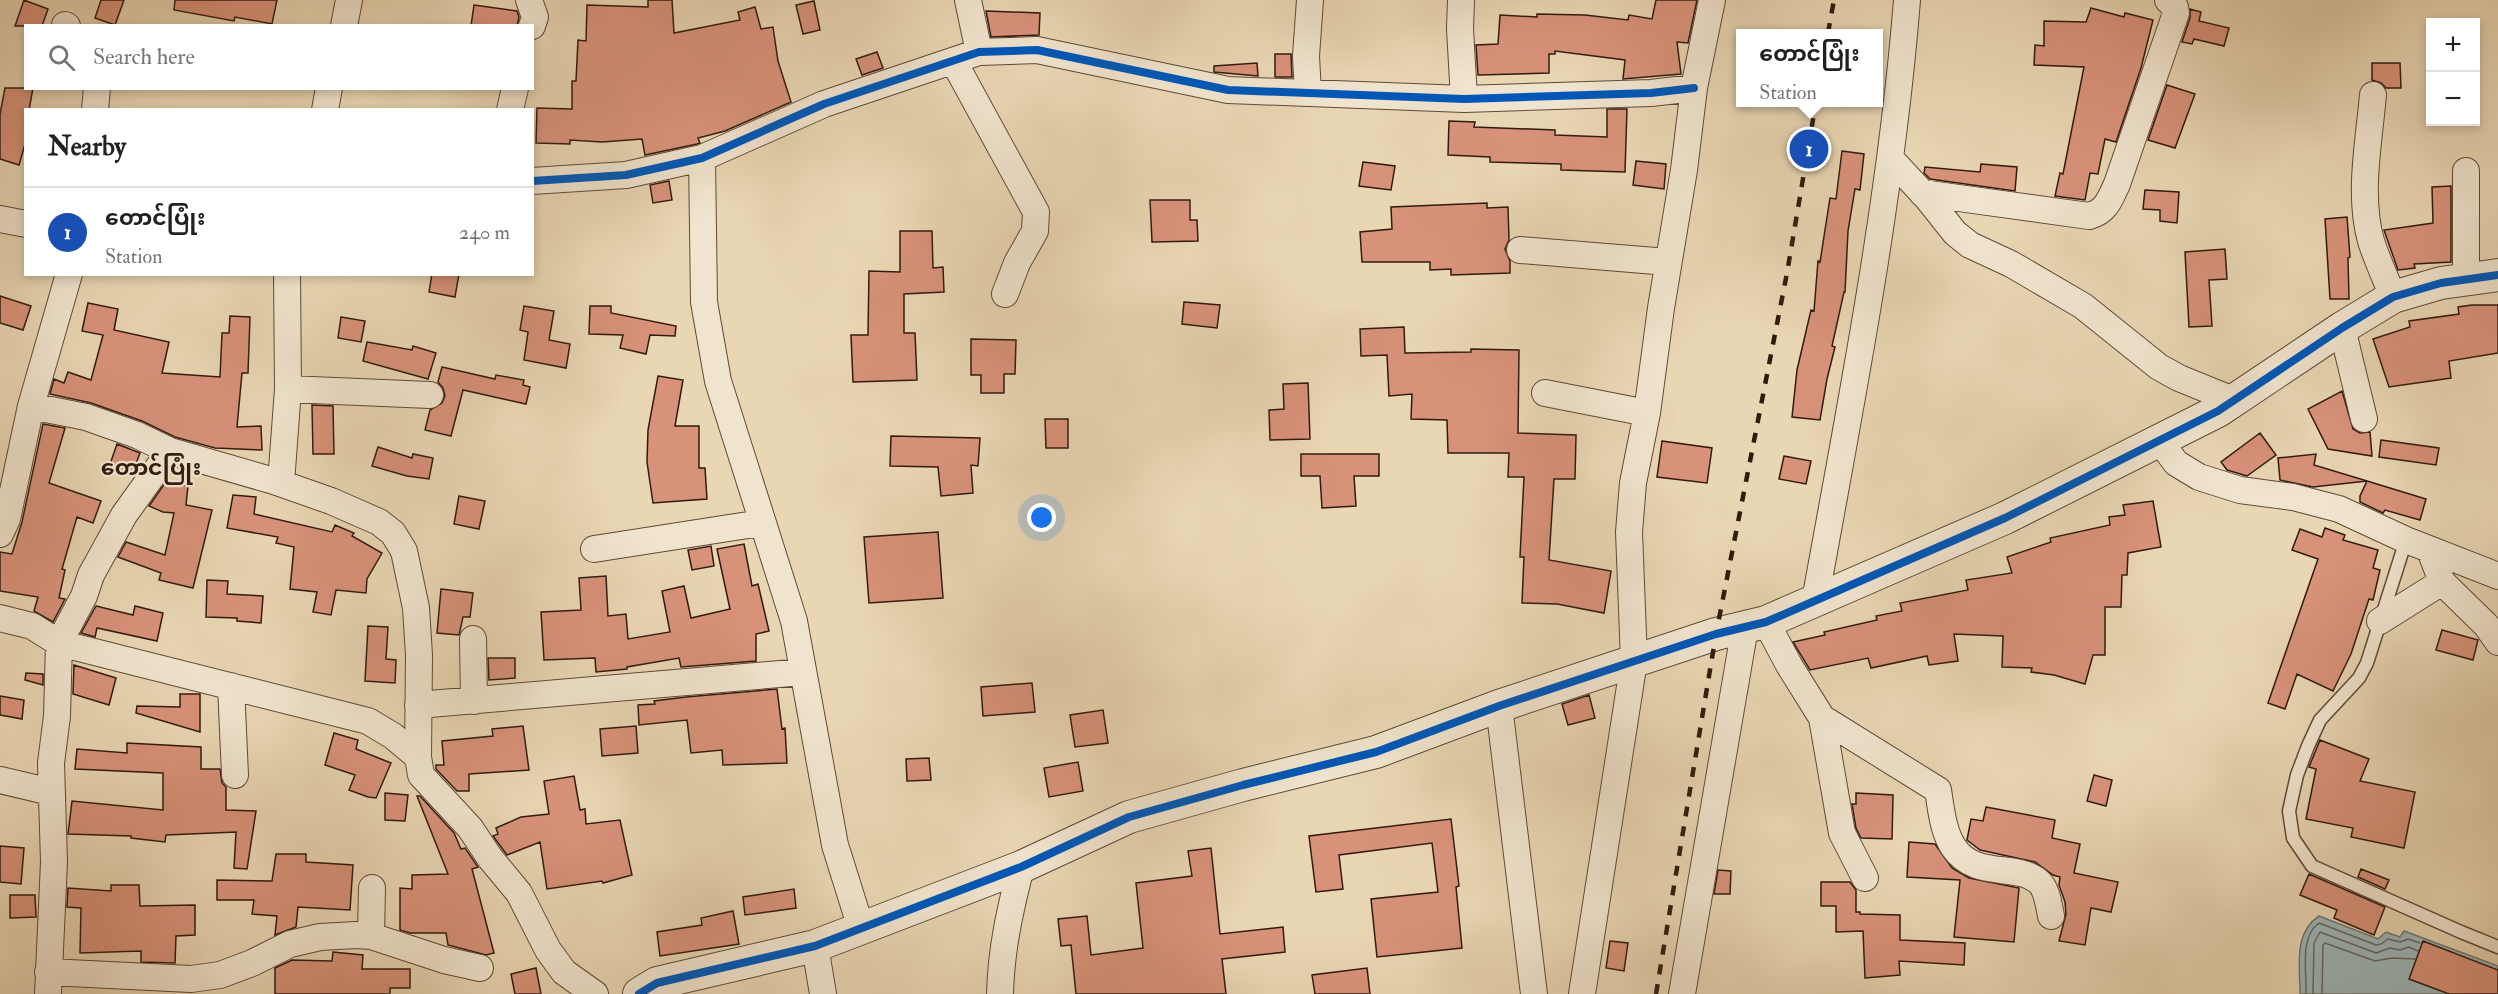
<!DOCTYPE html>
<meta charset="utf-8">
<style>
body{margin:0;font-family:"IM FELL Double Pica","Noto Sans Myanmar",serif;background:#f2f2f2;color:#202124}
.controls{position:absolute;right:18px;top:18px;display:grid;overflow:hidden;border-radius:0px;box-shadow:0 3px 9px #0003}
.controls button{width:54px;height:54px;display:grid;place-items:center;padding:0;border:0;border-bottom:2px solid #e0e0e0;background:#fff;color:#202124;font:30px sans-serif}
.you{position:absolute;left:1042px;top:518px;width:21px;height:21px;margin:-15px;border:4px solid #fff;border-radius:50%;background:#1a73e8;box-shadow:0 0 0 9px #1a73e833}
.badge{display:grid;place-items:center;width:39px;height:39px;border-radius:50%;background:#7c3aed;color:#fff;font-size:20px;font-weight:700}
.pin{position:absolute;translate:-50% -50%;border:3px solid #fff;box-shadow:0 2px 6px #0006}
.popup{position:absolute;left:1736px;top:29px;width:147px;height:78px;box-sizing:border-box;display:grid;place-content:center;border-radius:0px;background:#fff;filter:drop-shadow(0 2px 4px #0005);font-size:20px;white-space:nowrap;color:#757577}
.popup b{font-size:22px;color:#202124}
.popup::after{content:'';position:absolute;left:50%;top:100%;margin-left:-12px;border:12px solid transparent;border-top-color:#fff}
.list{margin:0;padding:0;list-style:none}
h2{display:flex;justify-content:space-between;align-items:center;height:78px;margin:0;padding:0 24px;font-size:26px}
h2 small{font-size:20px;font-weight:400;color:#757577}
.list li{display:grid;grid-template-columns:39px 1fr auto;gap:18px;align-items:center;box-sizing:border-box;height:90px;padding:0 24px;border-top:2px solid #e0e0e0}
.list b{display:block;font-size:22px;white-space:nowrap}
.list p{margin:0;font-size:20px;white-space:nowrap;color:#757577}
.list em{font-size:20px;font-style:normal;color:#757577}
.icon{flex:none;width:33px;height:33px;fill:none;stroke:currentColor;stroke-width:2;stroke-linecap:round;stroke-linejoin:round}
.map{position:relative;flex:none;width:2498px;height:994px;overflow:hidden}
.search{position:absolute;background:#fff;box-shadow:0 3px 9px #0003;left:24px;top:24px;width:510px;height:66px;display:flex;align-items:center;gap:15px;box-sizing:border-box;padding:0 21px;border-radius:0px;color:#757577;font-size:22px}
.panel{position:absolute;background:#fff;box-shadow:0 3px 9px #0003;left:24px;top:108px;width:510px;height:168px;border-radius:0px}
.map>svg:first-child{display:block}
.water{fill:#9db6b8;stroke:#727874;stroke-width:1.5}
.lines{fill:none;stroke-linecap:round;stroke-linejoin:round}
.shore{stroke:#676863;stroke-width:1.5}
.building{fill:#d8927a;stroke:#311b0e;stroke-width:1.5}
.service-casing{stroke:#5f4a37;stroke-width:15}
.minor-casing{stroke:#5f4a37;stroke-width:28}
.tertiary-casing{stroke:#5f4a37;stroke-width:34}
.service{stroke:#f1e4ce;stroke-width:12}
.minor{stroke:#f1e4ce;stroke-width:26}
.tertiary{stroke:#f1e4ce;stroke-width:32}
.rail{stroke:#311b0e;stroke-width:4.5;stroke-dasharray:10 10;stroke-linecap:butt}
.cycleway-casing{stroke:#f1e4ce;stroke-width:11}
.cycleway{stroke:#0057b8;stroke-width:8}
.labels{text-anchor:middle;stroke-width:4.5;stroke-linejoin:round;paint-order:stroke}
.quarter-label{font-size:22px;font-weight:bold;fill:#311b0e;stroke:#f1e4ce}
</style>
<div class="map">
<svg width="2498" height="994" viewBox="0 0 2498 994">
<rect width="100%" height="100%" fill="#e9d6b3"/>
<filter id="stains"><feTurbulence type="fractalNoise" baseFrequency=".00333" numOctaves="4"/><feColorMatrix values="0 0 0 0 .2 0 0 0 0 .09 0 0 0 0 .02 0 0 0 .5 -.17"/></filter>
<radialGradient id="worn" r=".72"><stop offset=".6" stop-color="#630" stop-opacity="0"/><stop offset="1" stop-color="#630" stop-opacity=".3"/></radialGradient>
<path class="water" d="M2319,916L2378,939L2386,932L2400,937L2404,931L2498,966V994H2300C2300,967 2293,933 2319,916Z"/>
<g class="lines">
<path class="shore" d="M2306,994C2307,972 2299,937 2319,923L2376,945L2381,944L2388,939L2400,942L2408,939L2420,943
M2313,994L2314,943L2320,932L2376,953L2390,948L2400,950L2409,947L2418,951
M2322,994L2323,945L2325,943L2375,961L2392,958L2415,959"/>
</g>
<path class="building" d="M24,0L48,9L42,26H15Z
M101,0H124L115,25L95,18Z
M175,0H277L272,24L235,17L234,21L174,10Z
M648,0H672L674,33L740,20L738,12L755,7L761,29L773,27L778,61L791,102L725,131L698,138L700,143L697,144L645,155L642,139L602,142L570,140V144L536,143L537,108L572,109V81H576L578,40L586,41L587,5L648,7Z
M1656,0H1697L1688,43L1677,42L1681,74L1623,79L1625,60L1555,51V54H1549V73L1478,75L1476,45L1498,44L1500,15L1537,17V14L1585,15L1628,20L1629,15L1652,19Z
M814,1L820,30L803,34L796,5Z
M474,5L517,11L519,17L517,26H471Z
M2091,8L2124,17L2125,13L2153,20L2141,68L2116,142L2105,139L2098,174L2090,173L2085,200L2055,196L2060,173L2063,174L2084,67L2034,65L2035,45L2044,46V21L2086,22Z
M2190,9L2201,12L2199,21L2229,28L2224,46L2194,39L2192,44L2182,42L2190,18Z
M986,11L1040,13L1039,35L991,37Z
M877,52L883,68L862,75L856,59Z
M1275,54H1291L1292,77H1275Z
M1257,63L1258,76L1214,72V66Z
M2372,63H2400L2401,88H2386L2381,83L2372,80Z
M2167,85L2195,94L2175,148L2148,140Z
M5,88H33L29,110H26V141L19,165L0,159V114Z
M1607,109H1627L1625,172L1561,170V164L1490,162V157L1448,155L1449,121L1475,122L1474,127L1555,130V135L1607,137Z
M1842,151L1864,154L1860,190L1855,189L1848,231L1845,292H1844L1832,346L1835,347L1827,379L1820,420L1792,417L1797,370L1811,310L1814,311L1818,261L1820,262L1830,198L1836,199Z
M1636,161L1666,164L1664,189L1633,185Z
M1363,162L1395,166L1391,190L1359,186Z
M1981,164L2017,167L2015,191L1930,179L1924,173L1925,167L1980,172Z
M669,181L672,200L653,203L650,185Z
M2451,186V262L2414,264L2415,268L2398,270L2384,230L2433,223L2432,187Z
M2145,190L2179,192L2177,223L2160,221V210L2143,209Z
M1150,200H1190V220H1197L1198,241L1152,242Z
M1487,203V208L1508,207L1509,240L1505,249L1510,261V273L1451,275V269L1430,270V262H1362L1360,232L1392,229L1391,207Z
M2347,217L2350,257L2348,258L2349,299H2330L2325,219Z
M900,231H932L933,268L943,267L944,292L904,294V333H915L917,380L853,382L851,335H868L869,271L900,272Z
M2225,249L2227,279L2209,280L2212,326L2189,327L2185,252Z
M432,274H459L455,297L429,292Z
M0,296L31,306L23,330L0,323Z
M1184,302L1220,305L1217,328L1182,324Z
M88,303L118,309L114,330L169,342L162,373L220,377L222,333H229L230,316L250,317L248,373H242L237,427L261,426L262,450L215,448L175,437L142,421L91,403L50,394L54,379L64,383L68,372L91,380L103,335L82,331Z
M2472,305H2498V353L2449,361L2451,378L2389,387L2373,339L2410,327L2409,321L2459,314L2458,307Z
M524,306L554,311L549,340L570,344L566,368L524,360L528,332L520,330Z
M590,306H611V313L676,326L675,336L650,335L646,354L620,348L623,335L589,334Z
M341,317L365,321L361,342L338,338Z
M1404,327L1405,353L1471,352V349L1519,350L1518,433L1576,435L1575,479H1554L1549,560L1611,571L1604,613L1557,604L1522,603L1524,557H1520L1524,477H1508L1509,453H1448L1447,420L1411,419L1412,394L1389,396L1387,355L1361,356L1360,329Z
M971,339L1016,340L1015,374H1004V393H981V375H971Z
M367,342L412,350L413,346L436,353L428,379L363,361Z
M442,367L495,379L496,375L524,380L523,385L530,387L526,404L463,390L451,436L425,430L430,410L442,403L445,396L443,388L438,382Z
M658,376L683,380L675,426H699V468H705L707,499L653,503L647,462L648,430Z
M1308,383L1310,439L1270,440L1269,410L1284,409L1283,384Z
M2342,391L2353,429L2360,433L2370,432L2372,456L2328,449L2308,409Z
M312,405L333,406L334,454H313Z
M1045,419H1068V448H1046Z
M43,424L65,428L49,483L101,501L93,523L77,517L62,569L65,570L59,598L65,599L53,622L34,611L38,597L0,591V552L12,554L22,522Z
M2260,433L2276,455L2247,476L2227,470L2221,462Z
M891,436L980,438L978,466L971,465L973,493L941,496L938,467L890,466Z
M2381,440L2439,448L2436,465L2379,457Z
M1662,441L1712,448L1707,483L1657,477Z
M117,444L140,453L132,474L109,467Z
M378,447L412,458L413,454L433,458L429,479L407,476L372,466Z
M1301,454H1379V476H1354L1356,506L1322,508L1320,476H1301Z
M2316,454L2314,465L2367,481L2313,487L2280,480L2278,458Z
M1784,456L1811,461L1806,484L1779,479Z
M2367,481L2426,499L2420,520L2385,510L2383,513L2360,502V496Z
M165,483L188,486L186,505L212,510L193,588L159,580L161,573L118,557L126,542L165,555L174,513L163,512L149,506Z
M233,495L256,497L254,514L332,532L335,525L354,533L352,536L382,553L367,579L366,593L336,590L331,615L313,612L317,592L290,589L294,547L276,543L278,537L227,528Z
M459,496L485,501L479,529L454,524Z
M2153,501L2161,547L2128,553L2127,575H2122L2121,607H2105V655H2093L2085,684L2054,675L2031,672L2032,668L2002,667L2003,636L1954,634L1958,661L1929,665L1927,656L1871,668L1868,658L1810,670L1793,642L1825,635L1824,632L1877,620L1876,616L1902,611L1900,603L1968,590L1966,580L2012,573L2007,557L2051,542L2050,538L2110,525L2109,517L2125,515L2123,505Z
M2325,528L2345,535L2343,540L2378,550L2373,568L2380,570L2373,600L2369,599L2351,654L2333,691L2297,674L2285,709L2268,703L2318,559L2292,550L2300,529L2322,537Z
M938,532L943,598L869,603L864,537Z
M744,544L752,586L758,584L769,631L756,634V661L681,667L679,658L627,667V669L596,672L595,658L544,660L541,612L581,610L579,578L606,576L608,616L626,614L628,639L670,632L662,591L684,586L691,618L730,609L717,549Z
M711,546L714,566L692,570L688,550Z
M207,580L228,581L227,594L263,596L261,623L237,621V618L206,617Z
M441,589L473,593L470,617H463L459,635L437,633Z
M96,606L133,615L135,606L163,613L157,641L97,628L95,637L81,633Z
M368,626L388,627L386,659L396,660L395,683L365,681Z
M2442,630L2478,640L2473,660L2436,650Z
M488,658H515V678L489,680Z
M74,665L116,678L109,705L73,694Z
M26,673L43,674V685L25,680Z
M1032,683L1035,712L983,716L981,687Z
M777,689L782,729L785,728L787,763L723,765L722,750L691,753L687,720L639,725L638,705L655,704L654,701L686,697Z
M180,694H200V732L136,713L137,706L180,707Z
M1589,695L1595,718L1568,725L1562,704Z
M0,696L24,700L22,719L0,715Z
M1103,710L1108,743L1075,747L1070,715Z
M523,726L529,770L469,774V791H457L436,769V765H444L442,741L493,736L492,729Z
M636,726L638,753L602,756L600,729Z
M334,733L358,740L356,749L391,763L376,798L368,797L349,790L355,775L325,765Z
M2320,740L2369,759L2360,781L2415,792L2404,848L2351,837L2353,828L2306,819L2316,769L2309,767Z
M127,743L201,747V769H220L222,783L226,787V810L256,811L247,869L234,868L236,832L166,835L165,842L131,838V836L68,834L72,801L163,810V773L75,769L77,749L127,753Z
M929,758L931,780L907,781L906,759Z
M1078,762L1083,791L1049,797L1044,768Z
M2094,775L2112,780L2106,806L2087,801Z
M574,776L580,810L585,809L586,824L620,820L632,875L603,883L602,881L547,889L540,842L507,855L493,836L498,834L496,828L521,817L549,814L544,781Z
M385,793L408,795L405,821L385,820Z
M1856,793L1893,795L1892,839L1861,838L1856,828L1852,804H1856Z
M417,796H420L454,833L461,849L465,848L478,867L472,869L494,953L486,955L448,945L446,933H410L400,930V888L412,889V875L448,874Z
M1986,807L2055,820L2052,838L2080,844L2074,873L2118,882L2111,912L2091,908L2085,945L2059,941L2066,914L2065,902L2059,885L2060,877L2053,875L2035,862L1980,850L1967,840L1971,819L1983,821Z
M1451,819L1459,886L1456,887L1462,948L1377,957L1371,899L1438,892L1432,843L1339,855L1343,889L1316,892L1309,836Z
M1909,842L1935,844L1952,868L1969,878L2019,888L2014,942L1954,937L1960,880L1907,877Z
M0,846L24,848L21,884L0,882Z
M1211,848L1220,934L1283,927L1285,952L1222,959L1226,994H1076L1071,945L1061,946L1058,919L1087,916L1091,955L1143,948L1136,883L1192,876L1188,851Z
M276,854H306V862L353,865L350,910L298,907L296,927L275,935L277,916L252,914L254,900H217V880L272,881Z
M2361,869L2389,880L2385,889L2358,877Z
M1718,870L1731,871L1730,894H1714Z
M2309,874L2385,907L2374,935L2334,918L2337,910L2300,895Z
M1821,882H1850L1856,890V912H1860V914L1900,915V940L1965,943L1964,965L1899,961L1900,975L1865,978L1863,931L1836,932V906H1821Z
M111,885H139L140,906L195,905V935L176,936L175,963L141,962V951L80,953L81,908L67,907L68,888L111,891Z
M794,889L796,908L745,915L743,897Z
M10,895H35L36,917L10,918Z
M733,911L739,944L660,956L657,932L702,925L701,918Z
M1610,941L1628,943L1624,971L1606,968Z
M2423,941L2498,970V994H2449L2409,979Z
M333,952L363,955L362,969H410V988H390V994H275V968L292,960L332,961Z
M536,968L541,994H515L511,974Z
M1367,968L1370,994H1315L1312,975Z"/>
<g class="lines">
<g class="service-casing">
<path id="service" d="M2406,540L2367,663L2359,678L2320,720L2308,746L2297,775L2289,811L2293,838L2312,866L2461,932L2498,947"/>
</g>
<g class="minor-casing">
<path id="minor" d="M529,0L535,17L532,26
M968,0L979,52
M1461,0L1460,29L1464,99
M65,25L67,26
M344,26L349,0
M954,62L1036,212L1035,231L1017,263L1005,294
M1308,93L1306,56L1310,0
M2373,95C2369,141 2358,195 2371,241C2377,260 2386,279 2393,297
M95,110L97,88
M325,110L329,88
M510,110L515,88
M702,158L704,302L718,381L794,621L835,845L861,928
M1890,158L1928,199L1955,233L1970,245L2011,264L2083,306L2159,367L2179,378L2233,400
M532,181L626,175L702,158L824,104L979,52L1037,50L1228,90L1464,99L1651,93L1694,88
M1922,193L2089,216C2106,212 2110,199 2117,184L2176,13L2175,7L2168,0
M0,219L26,224
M1520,250L1668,262
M2466,279V171
M2342,328L2364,419
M288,389L430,395
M1545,393L1647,413
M31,406L86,417L137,435L170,451L274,481L331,501L379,522L393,533L404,551L416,608L419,655L418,757
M2159,440L2176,463L2199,477L2240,490L2293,497L2339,509L2406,540L2498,576
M281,483L288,389L287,274
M0,534L7,519L31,406L69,274
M594,549L761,523
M2430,550L2442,582L2486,625L2498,642
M1815,601C1851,402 1891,202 1907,0
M0,618L32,626L59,643L368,721L393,736L418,757L421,775L470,828L490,858L519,893L548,950L564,972L595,994
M2380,621L2442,582
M1766,622L1789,665L1822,718L1938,790C1941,809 1943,832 1954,848C1976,880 2017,862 2039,882C2047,889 2049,906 2051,916
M473,639L474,701
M231,686L235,775
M418,705L803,672
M1499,706L1534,994
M1822,718L1842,833L1865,878
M0,780L51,792
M371,936L372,888
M815,946L823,994
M48,972L191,979L220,975L252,963L290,944L320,937L356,935L371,936L444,960L480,968
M48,994L54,862L51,763L57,716L59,643L84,596L91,575L124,515L170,451
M1000,994C1001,950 1010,910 1021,867
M1582,994L1634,661L1629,532L1633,483L1647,413L1661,308L1684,170L1694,88L1712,0
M1682,994L1745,627"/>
</g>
<g class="tertiary-casing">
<path id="tertiary" d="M639,994L657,983L815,946L1021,867L1129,817L1243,785L1376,752L1499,706L1716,634L1766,622L2005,518L2218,411L2342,328L2393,297L2441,283L2498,275"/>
</g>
<use href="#service" class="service"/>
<use href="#minor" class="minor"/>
<use href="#tertiary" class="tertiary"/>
<path class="rail" d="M1828,33L1834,0
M1656,994L1716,634L1787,273L1816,102"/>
<g class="cycleway-casing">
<path id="cycleway" d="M532,181L626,175L702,158L824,104L979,52L1037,50L1228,90L1464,99L1651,93L1694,88
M639,994L657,983L815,946L1021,867L1129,817L1243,785L1376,752L1499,706L1716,634L1766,622L2005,518L2218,411L2342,328L2393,297L2441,283L2498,275"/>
</g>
<use href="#cycleway" class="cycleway"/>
</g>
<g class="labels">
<g class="quarter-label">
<text x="151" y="475">တောင်ပြုံး</text>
</g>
</g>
<rect width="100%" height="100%" filter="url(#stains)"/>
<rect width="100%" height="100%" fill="url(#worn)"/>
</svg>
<div class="controls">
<button>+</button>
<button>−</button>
</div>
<div class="you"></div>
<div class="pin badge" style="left:1809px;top:149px;background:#1a4fb4">1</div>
<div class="popup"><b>တောင်ပြုံး</b>Station</div>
<div class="search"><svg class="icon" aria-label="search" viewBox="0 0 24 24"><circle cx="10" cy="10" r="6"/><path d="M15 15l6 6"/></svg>Search here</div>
<section class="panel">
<h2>Nearby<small></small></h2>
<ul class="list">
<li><span class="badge" style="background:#1a4fb4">1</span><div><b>တောင်ပြုံး</b><p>Station</p></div><em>240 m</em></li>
</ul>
</section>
</div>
